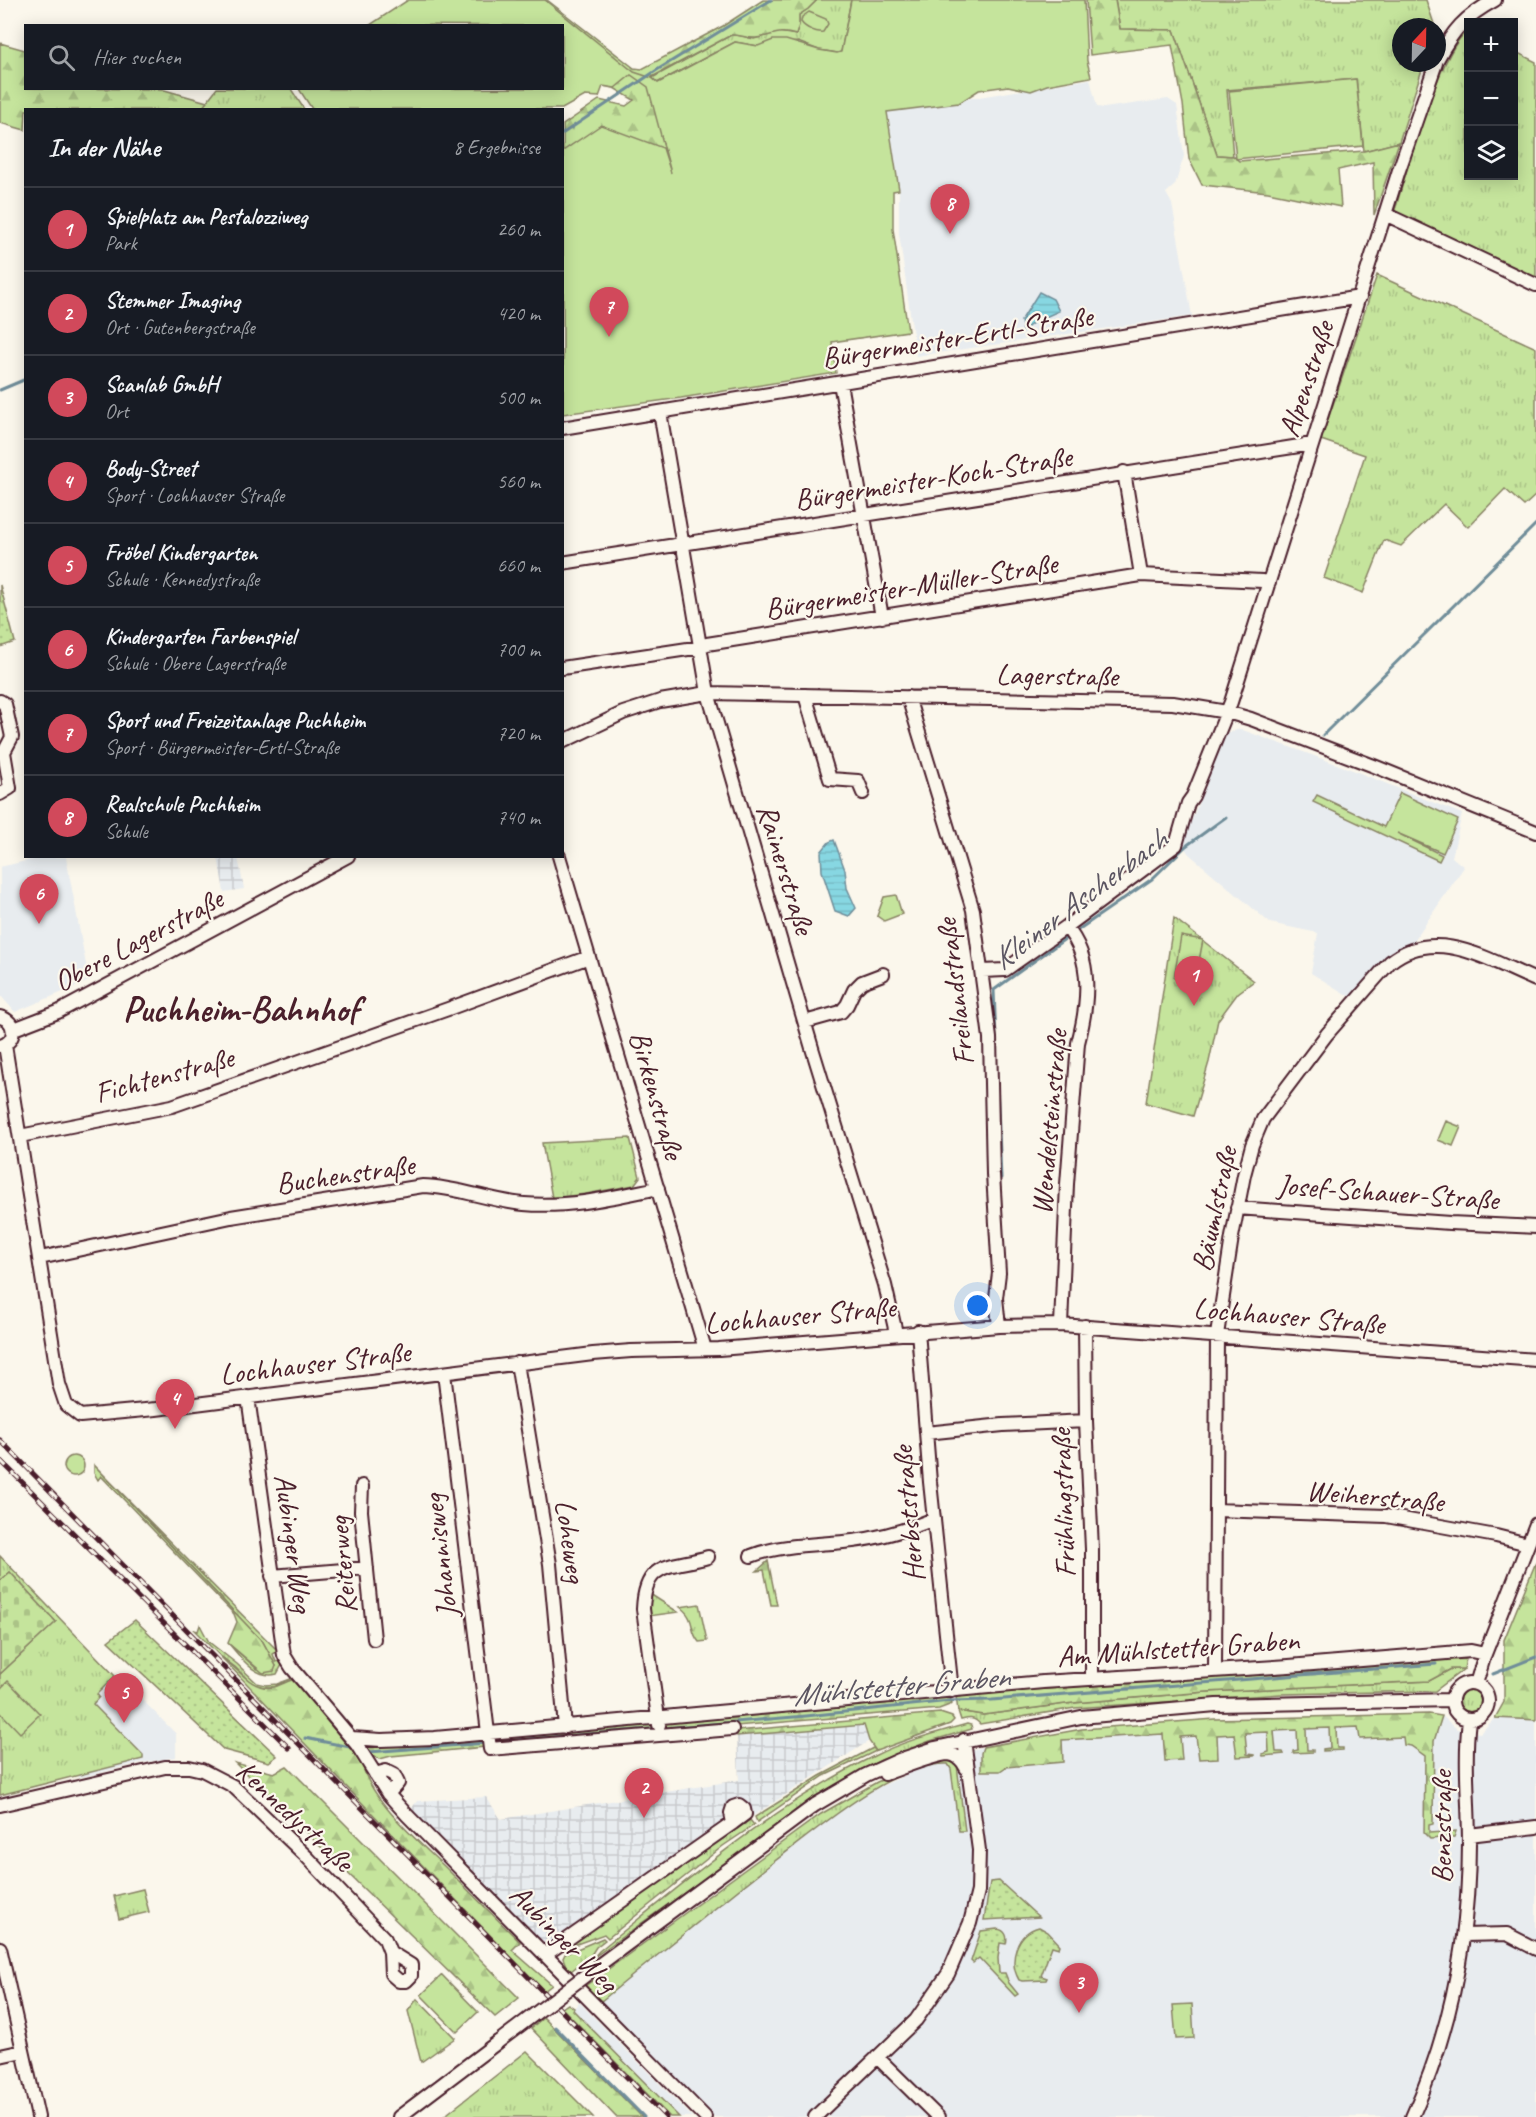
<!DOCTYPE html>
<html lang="de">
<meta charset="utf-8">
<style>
body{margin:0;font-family:Caveat,sans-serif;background:#20242c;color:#f1f3f6}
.controls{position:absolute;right:18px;top:18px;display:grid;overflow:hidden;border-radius:0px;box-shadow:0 3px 15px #0003}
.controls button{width:54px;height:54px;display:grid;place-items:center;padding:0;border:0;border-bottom:2px solid #363941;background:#171b24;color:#f1f3f6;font:30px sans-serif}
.compass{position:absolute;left:1392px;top:18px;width:54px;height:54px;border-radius:50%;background:#171b24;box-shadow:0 3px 15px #0003;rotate:22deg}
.you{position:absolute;left:978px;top:1306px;width:21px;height:21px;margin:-15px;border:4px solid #fff;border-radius:50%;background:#1a73e8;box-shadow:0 0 0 9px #1a73e833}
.badge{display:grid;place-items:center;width:39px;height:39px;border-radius:50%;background:#d1495b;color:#fff;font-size:20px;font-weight:700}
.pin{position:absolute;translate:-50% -50px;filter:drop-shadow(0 2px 3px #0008)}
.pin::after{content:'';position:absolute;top:32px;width:21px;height:18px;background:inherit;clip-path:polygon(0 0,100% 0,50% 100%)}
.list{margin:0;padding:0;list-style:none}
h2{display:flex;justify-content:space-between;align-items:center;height:78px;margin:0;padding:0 24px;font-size:26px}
h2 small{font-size:20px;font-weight:400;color:#9ea1a6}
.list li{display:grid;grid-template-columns:39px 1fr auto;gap:18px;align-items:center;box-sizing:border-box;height:84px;padding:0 24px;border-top:2px solid #363941}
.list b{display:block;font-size:22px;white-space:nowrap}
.list p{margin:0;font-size:20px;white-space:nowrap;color:#9ea1a6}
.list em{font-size:20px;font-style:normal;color:#9ea1a6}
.icon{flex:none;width:33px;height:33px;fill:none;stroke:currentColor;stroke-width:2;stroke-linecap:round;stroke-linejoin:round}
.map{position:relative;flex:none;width:1536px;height:2117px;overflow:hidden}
.search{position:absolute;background:#171b24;box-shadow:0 3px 15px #0003;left:24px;top:24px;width:540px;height:66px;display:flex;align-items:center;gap:15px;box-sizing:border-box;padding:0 21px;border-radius:0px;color:#9ea1a6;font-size:22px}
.panel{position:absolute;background:#171b24;box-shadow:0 3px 15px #0003;left:24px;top:108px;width:540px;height:750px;border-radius:0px}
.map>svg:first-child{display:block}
.built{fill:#e8ecef}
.industrial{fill:url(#industrial-grid)}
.grass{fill:url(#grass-tufts);stroke:#888264;stroke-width:1.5}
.forest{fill:url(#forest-firs);stroke:#888264;stroke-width:1.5}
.cemetery{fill:url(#cemetery-stones);stroke:#888264;stroke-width:1.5}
.garden{fill:url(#garden-dots);stroke:#888264;stroke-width:1.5}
.pitch{fill:#c5e49c;stroke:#888264;stroke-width:1.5}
.water{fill:url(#water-rules);stroke:#6f8d99;stroke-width:1.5}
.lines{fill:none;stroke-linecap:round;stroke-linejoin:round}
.stream{stroke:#6f8d99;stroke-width:3}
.minor-casing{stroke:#4a1f2b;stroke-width:16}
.minor{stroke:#fbf7ec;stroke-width:12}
.rail-casing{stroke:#4a1f2b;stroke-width:5}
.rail{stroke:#fbf7ec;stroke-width:3;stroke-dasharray:9;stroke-linecap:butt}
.minor-bridge-casing{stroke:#4a1f2b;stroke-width:16;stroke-linecap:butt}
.minor-bridge{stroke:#fbf7ec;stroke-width:12}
.labels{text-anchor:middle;stroke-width:4.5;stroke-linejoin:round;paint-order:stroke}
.street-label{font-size:30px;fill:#4a1f2b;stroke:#fbf7ec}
.water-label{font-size:32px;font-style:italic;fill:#5c5662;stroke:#fbf7ec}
.district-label{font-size:36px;font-weight:bold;fill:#4a1f2b;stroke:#fbf7ec}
</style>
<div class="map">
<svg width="1536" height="2117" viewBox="0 0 1536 2117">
<defs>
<pattern id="industrial-grid" width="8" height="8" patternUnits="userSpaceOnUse" patternTransform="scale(1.5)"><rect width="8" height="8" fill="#e8ecef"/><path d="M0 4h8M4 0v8" fill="none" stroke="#c8cacd"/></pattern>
<pattern id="grass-tufts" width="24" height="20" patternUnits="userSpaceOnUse" patternTransform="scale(1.5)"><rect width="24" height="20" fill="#c5e49c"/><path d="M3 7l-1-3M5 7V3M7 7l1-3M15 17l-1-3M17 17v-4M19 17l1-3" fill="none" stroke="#abc387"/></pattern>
<pattern id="forest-firs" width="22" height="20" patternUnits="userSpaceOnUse" patternTransform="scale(1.5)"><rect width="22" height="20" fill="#c5e49c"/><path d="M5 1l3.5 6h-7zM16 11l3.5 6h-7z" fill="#abc387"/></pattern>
<pattern id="cemetery-stones" width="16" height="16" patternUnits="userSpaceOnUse" patternTransform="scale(1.5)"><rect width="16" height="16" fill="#c5e49c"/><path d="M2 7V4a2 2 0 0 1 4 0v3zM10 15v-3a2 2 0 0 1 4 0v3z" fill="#abc387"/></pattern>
<pattern id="garden-dots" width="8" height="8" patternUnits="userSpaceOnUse" patternTransform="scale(1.5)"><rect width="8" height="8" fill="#c5e49c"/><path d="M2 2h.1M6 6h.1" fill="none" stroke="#abc387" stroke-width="1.8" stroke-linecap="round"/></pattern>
<pattern id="water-rules" width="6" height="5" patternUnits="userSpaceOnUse" patternTransform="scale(1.5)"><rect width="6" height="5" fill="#87d7e2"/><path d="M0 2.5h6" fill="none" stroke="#76b8c2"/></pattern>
</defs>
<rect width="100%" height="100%" fill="#fbf7ec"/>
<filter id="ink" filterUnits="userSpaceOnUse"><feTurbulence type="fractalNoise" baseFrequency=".0167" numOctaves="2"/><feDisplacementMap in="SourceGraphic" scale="12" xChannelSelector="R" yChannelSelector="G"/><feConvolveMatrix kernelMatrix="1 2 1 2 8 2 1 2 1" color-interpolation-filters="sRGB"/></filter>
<g filter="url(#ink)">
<path class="built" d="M1090,79L1097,107L1104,108L1168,99L1177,105L1184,156L1175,185L1166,193L1172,204L1192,316L916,356L899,233V190L887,112Z
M1240,729L1350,769L1462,814L1452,857L1464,867L1413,942L1396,948L1384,959L1352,998L1311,973L1318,933L1270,923L1189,854L1182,844L1227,733Z
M43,857H66L89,981L15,1012L0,995V867Z
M117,1674L176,1734V1757L140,1763L78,1778L73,1751L85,1713L99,1697L97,1694Z
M1442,1716L1457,1729L1480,1733L1495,1718L1536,1720V2117H714L600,2002L739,1889L851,1803L869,1792L919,1769L940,1764H947L951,1769L955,1794L951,1760L968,1751L983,1747L981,1754L1006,1767L1063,1762L1062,1740L1164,1734L1179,1737L1196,1735L1200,1759L1218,1758L1217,1735L1234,1734L1237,1757L1254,1756L1247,1755L1245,1733L1268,1732L1269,1752L1263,1756L1283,1754L1276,1752L1274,1731L1297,1729L1298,1751H1293L1294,1753L1313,1751L1307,1750L1306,1729L1329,1728L1330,1748L1323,1749V1751L1337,1748L1336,1728L1358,1727L1360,1739L1403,1737L1411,1746L1425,1756L1424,1833L1430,1839L1456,1831L1429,1833V1825L1433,1824L1434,1741Z
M579,2002L692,2117H679L573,2010Z"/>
<path class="industrial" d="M218,857H238L244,889L224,892Z
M864,1724L869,1741L542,1952L407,1815L417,1801L486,1797L501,1819L739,1780L737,1736Z"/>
<path class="grass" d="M817,0H851L841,52L838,53L819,50L798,42L758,46L735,42L657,83L652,78L731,35H738L754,39L778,32L796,35L799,25V15L808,9Z
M1115,0H1426L1435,27H1401V63H1424L1399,142L1364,151L1356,79L1227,90L1233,156L1217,155L1174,30L1120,29Z
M1468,30V176H1514V51L1536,62V280L1394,213C1407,172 1438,53 1468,30Z
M217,88L291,89L304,109L200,110Z
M1377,275L1536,348V495L1524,506L1505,489L1468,527L1444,504L1401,546L1384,540L1363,593L1324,578L1365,455L1321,440Z
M896,895L902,914L884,921L877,916L884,897Z
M1174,918L1254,981L1238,993L1218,1020L1209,1062L1193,1116L1146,1103Z
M1446,1121L1461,1127L1453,1146L1438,1140Z
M630,1138L640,1177L634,1185L586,1194L552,1198L542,1143Z
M64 1466a10 10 0 1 1 20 0a10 10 0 1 1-20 0Z
M94,1465L274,1647L278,1651L273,1654L276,1662L282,1660L283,1663L277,1674C255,1680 241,1657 228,1643L257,1669L276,1666L263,1642Z
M0,1556L115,1676L97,1694L99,1697L93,1704L143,1755V1759L0,1795V1674L56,1622L10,1572L0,1581Z
M650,1594L678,1612L649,1616Z
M699,1604L707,1641L699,1642C688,1629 697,1620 680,1607Z
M200,1625L209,1642L237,1664L257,1683L266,1685L277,1684L293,1678L299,1680L320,1708L318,1710L300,1688L283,1682L275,1687H264L252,1684L235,1667L220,1656L194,1630L198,1631Z
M1451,1669H1464L1435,1691L1282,1694L1075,1708L980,1724C974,1717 970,1718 961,1720L958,1711L983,1715L1073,1703L1206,1692L1429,1681Z
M1455 1702a15 15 0 1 1 30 0a15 15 0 1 1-30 0Z
M967,1724L971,1725L972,1729L930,1741L881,1760L836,1785L594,1957L599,1951C687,1880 774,1805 876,1755C904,1741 936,1733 967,1724Z
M873,1748L876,1751L824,1776L757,1822L755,1817L820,1776Z
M944,1758L952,1760L957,1765L965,1831H959L951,1769L948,1764C892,1762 814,1832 771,1864C713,1909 657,1956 600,2002L585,1986L821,1814L877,1782L906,1769Z
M750,1820L754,1825L723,1846L608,1938L604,1934L563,1949Z
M143,1889L149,1912L119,1919L114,1896Z
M603,1938L605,1940L596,1947L591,1955L571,1971L566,1966L563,1958L565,1954Z
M417,1999L455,2038L421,2062L408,2011Z
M568,2004L574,2008L573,2010L679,2117H670L562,2008Z
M527,2051L593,2117H443Z"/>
<path class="forest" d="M518,0H547L634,68L642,69L723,26L763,0H817L808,9L799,15V25L796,35C775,29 773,37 756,38C747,39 740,34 731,35L652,77L657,83L690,190L563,170V125L599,100L626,106L634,100L614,88L592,84L562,26Z
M1086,0H1115L1120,29L1174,30L1217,155L1233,156L1239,161L1364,151L1399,142L1374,215L1373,162L1338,170L1341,207L1268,192L1202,185L1189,159L1183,104L1172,45L1090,55Z
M0,43L25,50L26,88L161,89L207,102L200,110H26L25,130L0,123Z
M94,1465L263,1642L276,1666L274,1671L263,1673L228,1643L237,1622L234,1614L101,1476L98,1480L94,1473Z
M768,1561L777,1605H771L764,1570L757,1571Z
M1536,1562V1720L1495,1718L1504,1702V1640Z
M220,1656C236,1666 251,1691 273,1687C279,1686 285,1682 292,1680L300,1688L362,1763C369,1799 419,1842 445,1867C470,1892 495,1917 520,1942L512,1950L552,1985L544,1991Z
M1435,1659H1466L1464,1669H1451L1429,1681L1206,1692L1073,1703L983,1715L958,1711L956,1696Z
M950,1697L952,1704L939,1709L664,1732L663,1722Z
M940,1713L952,1717L954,1720L950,1724L876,1751L869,1741L864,1725L737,1736L736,1731Z
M1429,1714L1442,1716L1434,1741L1433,1824L1429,1825V1833L1456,1831L1454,1837L1430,1839L1424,1833L1425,1756L1411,1746L1404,1745L1403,1737L1360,1739L1358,1727L1336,1728L1337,1748H1343V1750L1323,1751V1749L1330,1748L1329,1728L1306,1729L1307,1750H1313V1752L1293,1753V1751L1298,1750L1297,1730L1274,1731L1276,1752H1283L1284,1754L1263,1756L1262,1754L1269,1752L1268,1732L1245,1733L1247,1754L1254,1755V1756L1237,1757L1234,1734L1217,1735L1218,1758L1199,1759L1196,1736L1180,1737L1182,1760L1165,1761L1163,1734L1062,1740L1063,1762L1006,1767L1000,1771H981V1753L983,1747L1082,1729L1215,1719Z
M652,1722L653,1733L496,1746L495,1736Z
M484,1737L485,1747L391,1756L380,1759L371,1756L363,1742Z
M235,1763L274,1773L287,1766L519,1998L495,2017Z
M543,2018H544L642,2117H616L531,2028Z"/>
<path class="cemetery" d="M10,1572L56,1622L0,1674V1581Z"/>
<path class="garden" d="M0,585L15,642L0,647Z
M135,1620L277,1756L269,1762L224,1750L108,1641Z
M999,1881L1033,1912L1039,1917L984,1920L990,1882Z
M1039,1927L1048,1932L1060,1945L1059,1948L1052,1946L1041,1976L1047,1978L1046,1980L1022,1981L1019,1980C1008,1961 1016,1933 1039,1927Z
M997,1929C1006,1930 1008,1937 1006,1944L1000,1943L998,1958L999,1973H1005L1009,1983L1018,1994L1015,1996L979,1958L973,1963L971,1961L981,1931Z"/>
<path class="pitch" d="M408,0H545L634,72L652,78L658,83L735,42L758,46L773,40H786L819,50L837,53L841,52L851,0H1084L1087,61L1091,77L1047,85L1031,91L1008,86L979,90L959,103L887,112L899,190L893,191V229L908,331L832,342L836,373L681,398L563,414V151L601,125L663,148L671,173L648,87L631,75L615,88L603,86L599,97L585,96L562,109H312L299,89L562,88V26L370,25Z
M809,12L826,19L828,24L823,32C816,33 805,28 801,22L802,17Z
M1356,79L1363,146L1236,159L1229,91Z
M1400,793L1458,820L1443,853L1397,833L1442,855L1439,861L1313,802L1317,795L1384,827Z
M1181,936L1203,940L1195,982L1174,978Z
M8,1681L40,1714L20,1733L0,1712V1689Z
M442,1975L478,2012L457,2032L421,1995Z
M1192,2004L1194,2038L1176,2039L1173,2005Z"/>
<path class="water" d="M1039,292L1053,299L1059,311L1034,322L1023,331L1021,321Z
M834,840L845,870L847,888L856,908L849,916L835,911L822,871L821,852L829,842Z"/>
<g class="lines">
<path class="stream" d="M562,134L657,70L771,0
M0,390L26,379
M1323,735L1536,524
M1075,932L1152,879L1186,846L1226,817
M996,1038L994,990L1069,936
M996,1057L1001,1178
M1493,1674L1536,1657
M305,1738L350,1747
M493,1742L806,1716L950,1701L992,1700L1436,1664
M369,1752L487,1743
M555,2027L644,2117"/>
<g class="minor-casing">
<path id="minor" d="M1437,60C1453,30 1464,17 1495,0
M1385,214L1536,285
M840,383L882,617
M660,412L708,693L812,1048L885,1285L896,1333
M562,428L1360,297
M1124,472L1141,575
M562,563L1312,444
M562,668L701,647L707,644L1141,575L1262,581L1269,583
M805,695L830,779L858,781L863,793
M908,697L973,910L990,1038L993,1174L999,1273L996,1298L999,1326
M0,701L5,704L12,737L4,752L10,788L0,794
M562,742L623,713L660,701L708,693L1173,703L1227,712L1251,719L1374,766L1536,832
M559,856L705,1349
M982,971L1005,970L1066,927L1176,845L1188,803L1193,796L1231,702L1399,170L1436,63
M0,1017C17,1021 17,1042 0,1046
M805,1022L841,1012L847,1005L854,990L862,982L883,974
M14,1029L58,1012L348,856
M5,1045L59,1384L66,1405L80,1416L156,1409L593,1354L631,1351L719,1349L999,1326L1061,1325L1536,1360
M20,1136L172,1106L448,1009L589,957
M1237,1208L1450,1223L1536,1227
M40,1258L231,1217L423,1186C458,1187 490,1201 524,1204C570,1208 614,1197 658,1188
M1061,1325L1067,1184L1078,1043C1088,1005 1094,959 1066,927
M1085,1326L1086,1421L1092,1549V1679
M918,1331L930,1482L952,1691
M517,1363L550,1564L565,1727
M444,1373L490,1749L732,1729
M248,1397L284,1655L292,1668L357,1745L388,1794L407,1815L705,2117
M926,1433L1003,1425L1086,1421
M362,1486L361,1511L374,1639
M1216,1510L1386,1516L1496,1536L1528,1544
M751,1556C782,1544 819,1545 853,1541C879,1538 909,1529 934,1519
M272,1576L367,1568
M1215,1670L1217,1335L1232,1237L1244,1175L1252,1145L1263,1119L1327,1034L1390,962C1436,925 1490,961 1536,980
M1452 1701a18 18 0 1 1 36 0a18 18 0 1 1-36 0Z
M1476,1684L1485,1654L1536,1524
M659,1725L643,1609C645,1560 670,1568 708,1557
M352,1738L381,1740L435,1738L1043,1682L1289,1666L1471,1651L1485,1654
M375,1774L386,1771L394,1775L398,1783L388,1794
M885,1774C899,1769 935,1754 949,1754C957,1755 963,1761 966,1768
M0,1805L165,1767H189L202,1770L233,1786L307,1857L385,1939L390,1952L391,1974L399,1981H406L411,1976V1965L390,1952
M739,1805L744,1809L745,1814L733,1823L731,1813L733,1807Z
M1469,1835L1536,1827
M1464,1935L1507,1934L1536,1949
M0,1948L38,2117
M545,1955L733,1823
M599,1965L815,1805L866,1775L899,1760L935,1748L1081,1717L1216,1705L1452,1700
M0,2056L23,2051
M877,2057L938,2117
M399,2117L498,2042
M815,2117L916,2020L948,1974L970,1923L978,1891L979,1850L964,1740
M1412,2117C1451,2031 1469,1937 1469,1843C1469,1802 1464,1761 1469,1720"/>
</g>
<use href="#minor" class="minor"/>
<g class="rail-casing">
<path id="rail" d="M0,1440L666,2117
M0,1460L289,1748"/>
</g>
<use href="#rail" class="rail"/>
<g class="minor-bridge-casing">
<path id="minor-bridge" d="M498,2042L599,1965"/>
</g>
<use href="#minor-bridge" class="minor-bridge"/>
</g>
</g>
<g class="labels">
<g class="street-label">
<text transform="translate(957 337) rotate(-9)" y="10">Bürgermeister-Ertl-Straße</text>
<text transform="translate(1306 379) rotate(-72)" y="10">Alpenstraße</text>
<text transform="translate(933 478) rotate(-9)" y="10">Bürgermeister-Koch-Straße</text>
<text transform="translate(911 586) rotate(-9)" y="10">Bürgermeister-Müller-Straße</text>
<text transform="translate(1057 675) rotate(1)" y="10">Lagerstraße</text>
<text transform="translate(786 869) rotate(73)" y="10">Rainerstraße</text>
<text transform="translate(138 940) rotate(-28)" y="10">Obere Lagerstraße</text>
<text transform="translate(955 992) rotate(-97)" y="10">Freilandstraße</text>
<text transform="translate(164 1075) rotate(-15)" y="10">Fichtenstraße</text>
<text transform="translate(657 1095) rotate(74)" y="10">Birkenstraße</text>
<text transform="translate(1049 1122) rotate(-85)" y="10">Wendelsteinstraße</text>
<text transform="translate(345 1174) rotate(-8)" y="10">Buchenstraße</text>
<text transform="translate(1388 1192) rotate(4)" y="10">Josef-Schauer-Straße</text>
<text transform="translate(1214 1209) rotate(-78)" y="10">Bäumlstraße</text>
<text transform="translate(800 1315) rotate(-5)" y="10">Lochhauser Straße</text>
<text transform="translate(1289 1316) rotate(5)" y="10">Lochhauser Straße</text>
<text transform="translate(315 1363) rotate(-7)" y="10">Lochhauser Straße</text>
<text transform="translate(1375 1496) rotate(5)" y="10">Weiherstraße</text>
<text transform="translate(1063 1503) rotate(-92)" y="10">Frühlingstraße</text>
<text transform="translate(908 1514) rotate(-95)" y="10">Herbststraße</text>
<text transform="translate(571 1541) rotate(82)" y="10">Loheweg</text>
<text transform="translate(294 1543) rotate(82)" y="10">Aubinger Weg</text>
<text transform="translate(440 1556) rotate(-97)" y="10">Johannisweg</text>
<text transform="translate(342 1565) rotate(-95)" y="10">Reiterweg</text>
<text transform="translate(1178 1648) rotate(-4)" y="10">Am Mühlstetter Graben</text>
<text transform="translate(295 1816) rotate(43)" y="10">Kennedystraße</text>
<text transform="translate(1441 1827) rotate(-90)" y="10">Benzstraße</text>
<text transform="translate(564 1938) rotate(45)" y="10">Aubinger Weg</text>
</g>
<g class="water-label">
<text transform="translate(1079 899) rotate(-37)" y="11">Kleiner Ascherbach</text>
<text transform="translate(901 1685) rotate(-5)" y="11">Mühlstetter Graben</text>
</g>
<g class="district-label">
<text x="241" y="1021">Puchheim-Bahnhof</text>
</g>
</g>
</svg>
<div class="controls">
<button>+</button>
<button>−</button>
<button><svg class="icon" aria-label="layers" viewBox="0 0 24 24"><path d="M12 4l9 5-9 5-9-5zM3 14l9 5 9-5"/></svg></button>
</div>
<svg class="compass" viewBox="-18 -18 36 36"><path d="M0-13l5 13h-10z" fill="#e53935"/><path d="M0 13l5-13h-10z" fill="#9ea1a6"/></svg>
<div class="you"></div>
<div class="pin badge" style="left:1194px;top:1006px">1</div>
<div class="pin badge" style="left:644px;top:1818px">2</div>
<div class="pin badge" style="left:1079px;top:2013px">3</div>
<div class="pin badge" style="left:175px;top:1429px">4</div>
<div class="pin badge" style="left:124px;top:1723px">5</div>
<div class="pin badge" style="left:39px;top:924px">6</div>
<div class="pin badge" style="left:609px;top:337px">7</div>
<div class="pin badge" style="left:950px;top:234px">8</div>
<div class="search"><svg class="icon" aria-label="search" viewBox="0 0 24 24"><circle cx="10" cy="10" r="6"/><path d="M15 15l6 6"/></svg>Hier suchen</div>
<section class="panel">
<h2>In der Nähe<small>8 Ergebnisse</small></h2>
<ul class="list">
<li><span class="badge">1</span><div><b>Spielplatz am Pestalozziweg</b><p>Park</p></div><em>260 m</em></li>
<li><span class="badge">2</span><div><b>Stemmer Imaging</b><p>Ort · Gutenbergstraße</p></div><em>420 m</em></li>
<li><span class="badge">3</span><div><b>Scanlab GmbH</b><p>Ort</p></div><em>500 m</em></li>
<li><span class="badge">4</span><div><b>Body-Street</b><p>Sport · Lochhauser Straße</p></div><em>560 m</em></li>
<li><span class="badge">5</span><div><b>Fröbel Kindergarten</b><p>Schule · Kennedystraße</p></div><em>660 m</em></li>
<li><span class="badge">6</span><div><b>Kindergarten Farbenspiel</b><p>Schule · Obere Lagerstraße</p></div><em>700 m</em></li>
<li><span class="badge">7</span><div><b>Sport und Freizeitanlage Puchheim</b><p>Sport · Bürgermeister-Ertl-Straße</p></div><em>720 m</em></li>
<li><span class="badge">8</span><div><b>Realschule Puchheim</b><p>Schule</p></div><em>740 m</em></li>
</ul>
</section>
</div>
